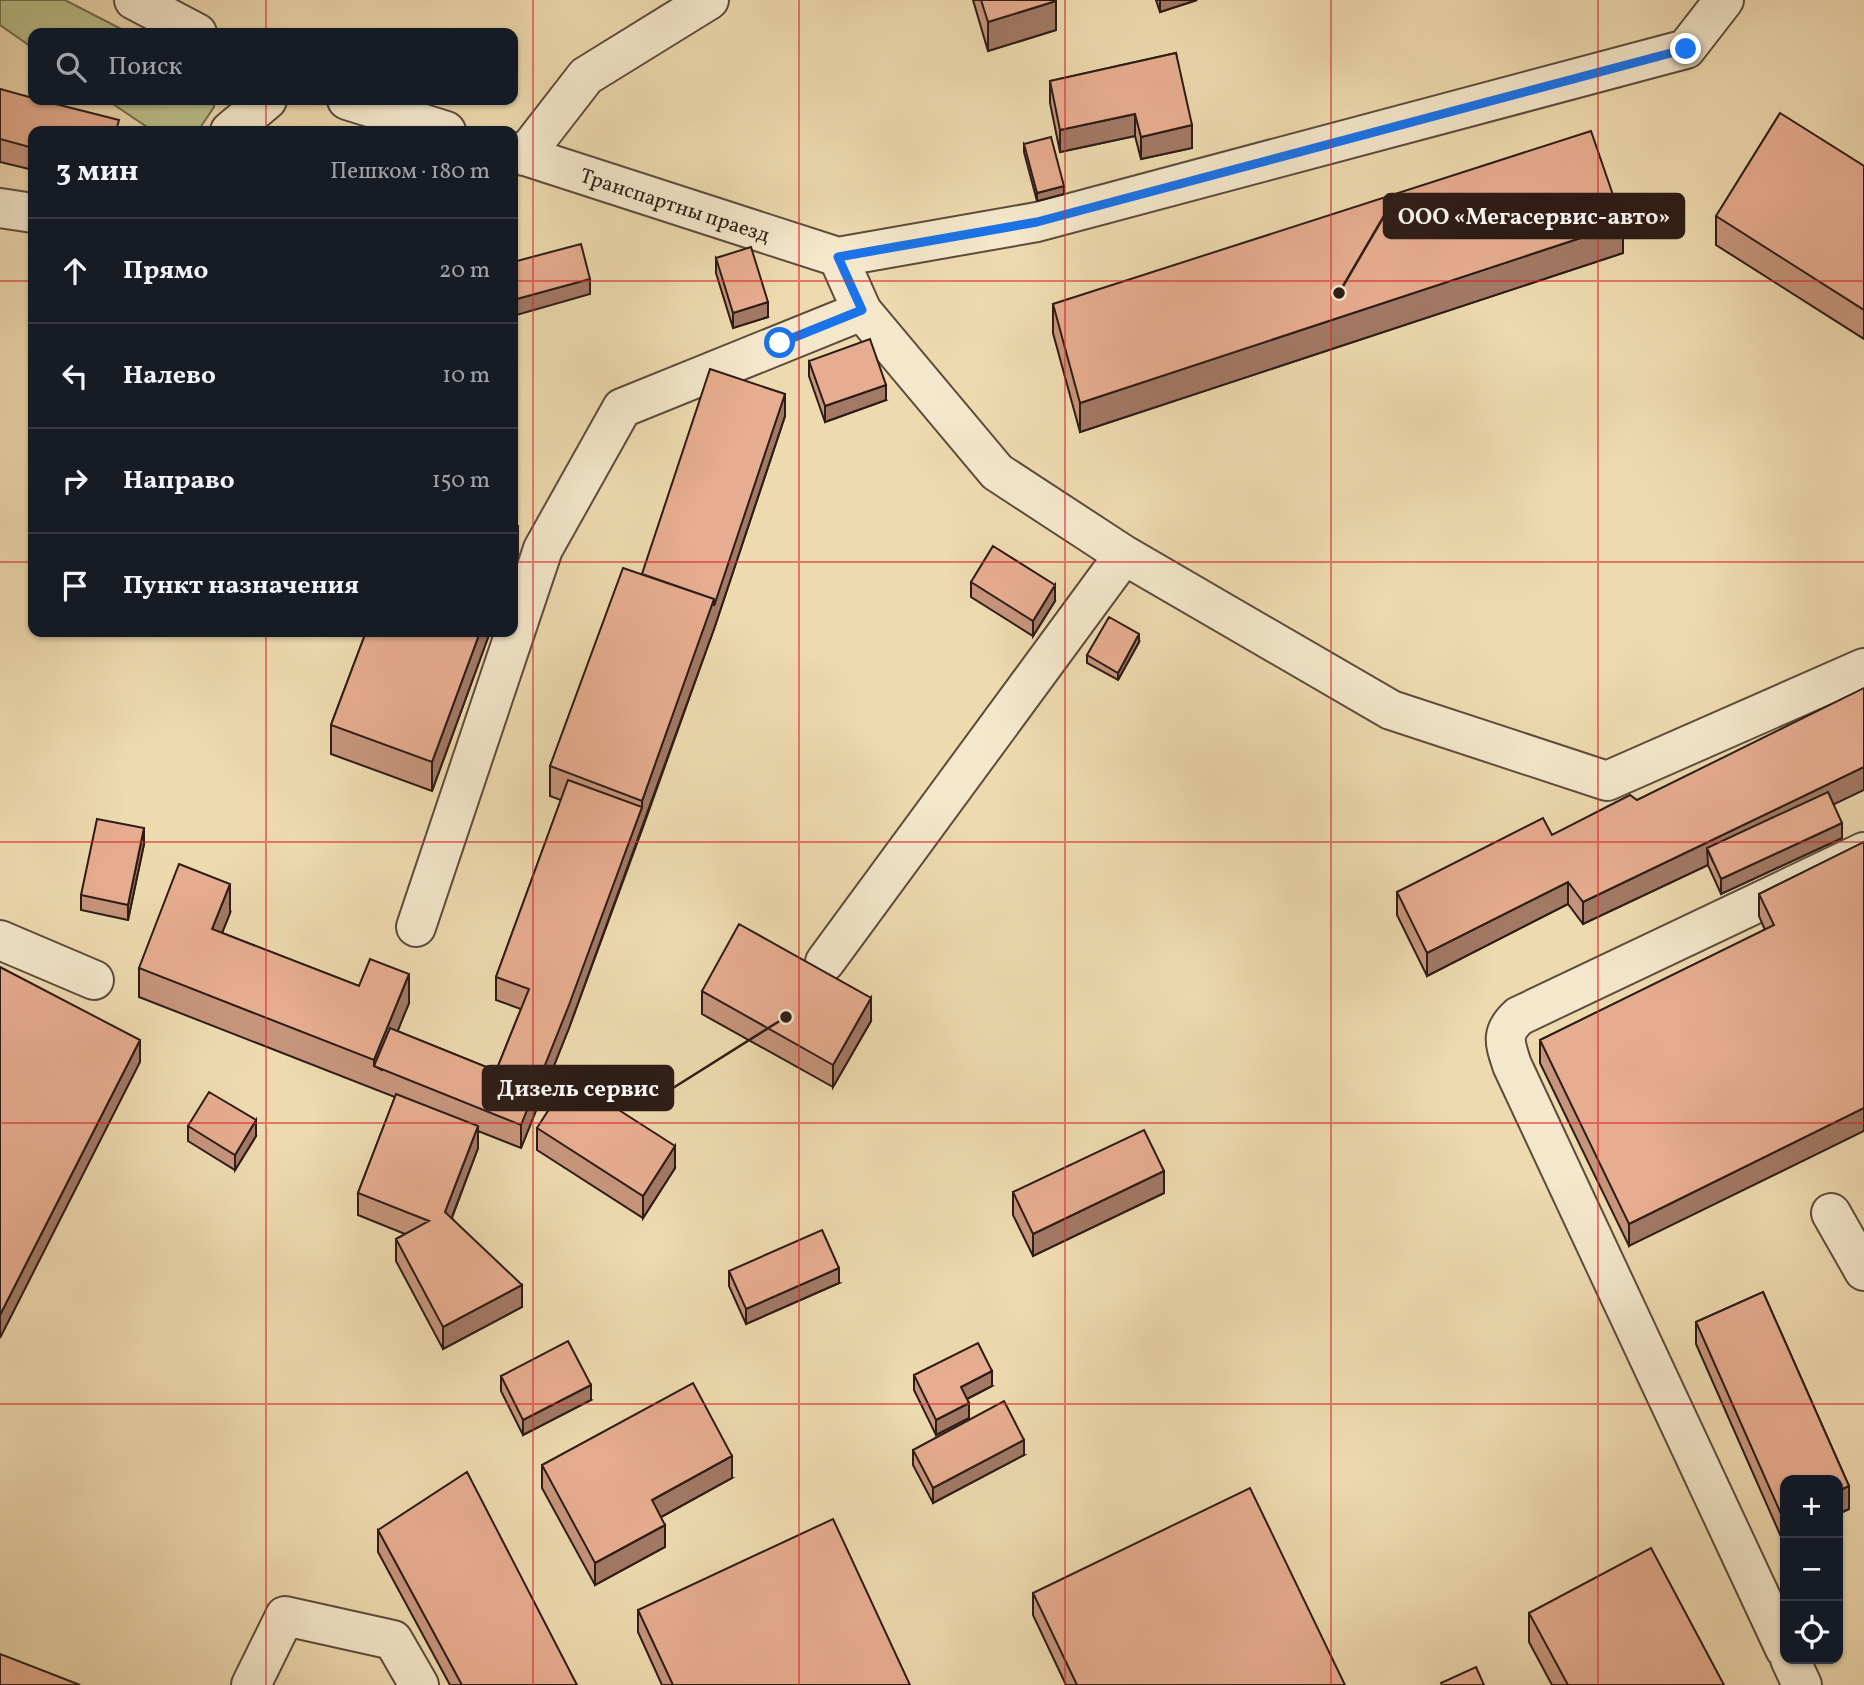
<!DOCTYPE html>
<html lang="ru">
<meta charset="utf-8">
<style>
body{margin:0;font-family:Vollkorn,serif;background:#242831;color:#f1f3f6}
.controls{position:absolute;right:21px;bottom:21px;display:grid;overflow:hidden;border-radius:14px;box-shadow:0 2px 5px #0004}
.controls button{width:63px;height:63px;display:grid;place-items:center;padding:0;border:0;border-bottom:2px solid #363941;background:#171b24;color:#f1f3f6;font:35px sans-serif}
.stop{position:absolute;width:21px;height:21px;margin:-16px;border:5px solid #1a73e8;border-radius:50%;background:#fff}
.stop.end{background:#1a73e8;border-color:#fff;box-shadow:0 2px 7px #0008}
.list{margin:0;padding:0;list-style:none}
h2{display:flex;justify-content:space-between;align-items:center;height:91px;margin:0;padding:0 28px;font-size:30px}
h2 small{font-size:23px;font-weight:400;color:#9ea1a6}
.list li{display:grid;grid-template-columns:46px 1fr auto;gap:21px;align-items:center;box-sizing:border-box;height:105px;padding:0 28px;border-top:2px solid #363941}
.list b{display:block;font-size:26px;white-space:nowrap}
.list em{font-size:23px;font-style:normal;color:#9ea1a6}
.icon{flex:none;width:38px;height:38px;fill:none;stroke:currentColor;stroke-width:2;stroke-linecap:round;stroke-linejoin:round}
.map{position:relative;flex:none;width:1864px;height:1685px;overflow:hidden}
.search{position:absolute;background:#171b24;box-shadow:0 2px 5px #0004;left:28px;top:28px;width:490px;height:77px;display:flex;align-items:center;gap:18px;box-sizing:border-box;padding:0 24px;border-radius:14px;color:#9ea1a6;font-size:26px}
.panel{position:absolute;background:#171b24;box-shadow:0 2px 5px #0004;left:28px;top:126px;width:490px;height:511px;border-radius:14px}
.map>svg:first-child{display:block}
.grass{fill:#babf8a;stroke:#746e50;stroke-width:2}
.lines{fill:none;stroke-linecap:round;stroke-linejoin:round}
.minor-casing{stroke:#5d4c3c;stroke-width:42}
.minor{stroke:#f4e7cb;stroke-width:38}
.wall{fill:#c7957c;stroke:#2d1c16;stroke-width:2}
.shaded-wall{fill:#a27965;stroke:#2d1c16;stroke-width:2}
.building{fill:#e7ad90;stroke:#2d1c16;stroke-width:2}
.route{stroke:#1a73e8;stroke-width:9}
.grid{fill:none;stroke:#d62828;stroke-width:2;stroke-opacity:0.55}
.labels{text-anchor:middle;stroke-width:5;stroke-linejoin:round;paint-order:stroke}
.street-label{font-size:21px;fill:#2d1c16;stroke:#f4e7cb}
.leader{fill:none;stroke:#2d1c16;stroke-width:2.5}
.callout-dot{fill:#2d1c16;stroke:#f4e7cb;stroke-width:2.5}
.callout{fill:#2d1c16;stroke:#2d1c16;stroke-width:2.5}
.callout-label{font-size:23px;text-anchor:middle;font-weight:bold;fill:#fff}
</style>
<div class="map">
<svg width="1864" height="1685" viewBox="0 0 1864 1685">
<rect width="100%" height="100%" fill="#eedaaf"/>
<filter id="stains"><feTurbulence type="fractalNoise" baseFrequency=".00286" numOctaves="4"/><feColorMatrix values="0 0 0 0 .2 0 0 0 0 .09 0 0 0 0 .02 0 0 0 .5 -.17"/></filter>
<radialGradient id="worn" r=".72"><stop offset=".6" stop-color="#630" stop-opacity="0"/><stop offset="1" stop-color="#630" stop-opacity=".3"/></radialGradient>
<path class="grass" d="M0,0H65L129,33H33V48L0,25Z
M107,100H214V107L198,131H153Z"/>
<g class="lines">
<g class="minor-casing">
<path id="minor" d="M134,0L197,33
M347,100L446,131
M230,131L267,100
M513,152L838,257L1037,222L1686,49L1724,0
M524,156L586,76L709,0
M0,208L33,213
M838,257L862,311L997,472L1124,555L1391,710L1607,781L1864,668
M416,927L543,549L622,408L862,311
M0,940L94,980
M825,962L1124,555
M1831,1213L1864,1271
M1785,1649L1512,1065C1505,1043 1500,1033 1519,1016L1864,852
M1790,1659L1802,1685
M251,1685L285,1616L393,1640L419,1685"/>
</g>
<use href="#minor" class="minor"/>
</g>
<path class="wall" d="M973,0H1056V30L988,51Z
M1156,0H1197L1160,12Z
M1176,53L1192,148L1141,159L1135,136L1060,152L1050,103V81Z
M0,89L119,131H33V170L0,162Z
M1024,144L1064,194L1037,201L1024,152Z
M1864,166V339L1716,245V216Z
M1623,253L1080,432L1053,333V304Z
M716,258L768,317L733,328L716,273Z
M809,361L886,400L825,422L809,376Z
M785,416L714,629L642,830L569,1028L521,1148L478,1131V1148L452,1218L522,1307L443,1349L396,1261V1239L405,1234L358,1215V1193L395,1097L139,997V968L230,913L222,933L359,986L409,1003L397,1031L496,1071L521,1009L496,1000V977L561,800L550,796V766L642,574Z
M971,582L1055,601L1033,636L971,597Z
M366,632H490L432,791L331,754V725Z
M1139,642L1118,680L1087,663V655Z
M1637,800L1833,804L1842,838L1721,894L1708,865L1583,924L1568,904L1427,976L1397,915V892L1552,835Z
M1864,842L1629,1246L1540,1063V1040L1765,930L1759,916V894Z
M144,844L128,920L81,910V895Z
M702,991L871,1021L833,1087L702,1014Z
M188,1126L256,1136L235,1170L188,1141Z
M537,1128L675,1168L643,1218L537,1150Z
M1013,1192L1164,1193L1033,1256L1013,1215Z
M729,1271L839,1283L746,1324L729,1286Z
M1763,1292L1849,1486V1509L1838,1514V1480H1785V1537L1782,1539L1696,1344V1322Z
M914,1375L992,1386L967,1399L969,1418L936,1435L914,1390Z
M501,1376L591,1400L523,1435L501,1391Z
M913,1450L1024,1455L933,1503L913,1465Z
M542,1465L732,1478L661,1517L665,1547L595,1585L542,1488Z
M378,1530L577,1685H450L378,1552Z
M1033,1593L1345,1685H1066L1033,1615Z
M638,1610L910,1685H662L638,1632Z
M1529,1613L1724,1685H1552L1529,1642Z"/>
<path class="shaded-wall" d="M1160,0H1197L1160,12Z
M1056,1V30L988,51V22Z
M1135,114V136L1060,152V130Z
M1192,125V148L1141,159V137Z
M1064,186V194L1037,201V193Z
M1623,224V253L1080,432V403Z
M590,279V294L513,316V300Z
M768,302V317L733,328V313Z
M886,385V400L825,422V406Z
M785,394V416L714,629L569,1028L521,1148V1125L642,807V801Z
M518,526V555L513,570V541Z
M1055,585V601L1033,636V621Z
M480,632H490L432,791V762Z
M1139,634V642L1118,680V673Z
M1864,767V790L1713,862L1707,848L1708,865L1583,924V902Z
M1842,823V838L1721,894V879Z
M144,828V844L128,920V905Z
M1568,882V904L1427,976V953Z
M230,884V913L212,958V929Z
M409,974V1003L382,1070L374,1066V1060Z
M871,998V1021L833,1087V1065Z
M140,1040V1062L0,1338V1315Z
M1864,1108V1131L1629,1246V1224Z
M256,1120V1136L235,1170V1155Z
M478,1126V1148L445,1235V1212Z
M675,1146V1168L643,1218V1196Z
M1164,1171V1193L1033,1256V1234Z
M839,1268V1283L746,1324V1309Z
M522,1285V1307L443,1349V1327Z
M992,1371V1386L961,1402V1387Z
M591,1385V1400L523,1435V1420Z
M969,1403V1418L936,1435V1420Z
M1024,1440V1455L933,1503V1488Z
M732,1456V1478L652,1522V1500Z
M1849,1486V1509L1838,1514V1491Z
M1785,1515V1537L1782,1539V1516Z
M665,1525V1547L595,1585V1563Z"/>
<path class="building" d="M981,0H1056V1L988,22Z
M1176,53L1192,125L1141,137L1135,114L1060,130L1050,81Z
M0,89L33,98V100H40L119,120L116,131H33V148L0,139Z
M1780,113L1864,166V310L1716,216Z
M1591,131L1623,224L1080,403L1053,304Z
M1051,137L1064,186L1037,193L1024,144Z
M581,244L590,279L513,300V262Z
M751,247L768,302L733,313L716,258Z
M870,339L886,385L825,406L809,361Z
M710,369L785,394L714,606V599L642,574Z
M513,524L518,526L513,541Z
M993,546L1055,585L1033,621L971,582Z
M623,568L714,599L642,801L550,766Z
M1109,617L1139,634L1118,673L1087,655Z
M366,632H480L432,762L331,725Z
M1864,688V767L1583,902L1568,882L1427,953L1397,892L1543,818L1552,835L1630,795L1637,800Z
M568,780L642,807L569,1005L521,1125L374,1066L390,1028L496,1071L529,989L496,977Z
M1828,792L1842,823L1721,879L1707,848Z
M97,819L144,828L128,905L81,895Z
M1864,842V1108L1629,1224L1540,1040L1774,925L1759,894Z
M179,864L230,884L212,929L359,986L370,959L409,974L374,1060L139,968Z
M739,924L871,998L833,1065L702,991Z
M0,967L140,1040L0,1315Z
M569,1078L675,1146L643,1196L537,1128Z
M209,1092L256,1120L235,1155L188,1126Z
M396,1094L478,1126L445,1212L522,1285L443,1327L396,1239L429,1221L358,1193Z
M1144,1130L1164,1171L1033,1234L1013,1192Z
M822,1230L839,1268L746,1309L729,1271Z
M1763,1292L1849,1486L1838,1491V1480H1785V1515L1782,1516L1696,1322Z
M568,1341L591,1385L523,1420L501,1376Z
M978,1343L992,1371L961,1387L969,1403L936,1420L914,1375Z
M693,1383L732,1456L652,1500L665,1525L595,1563L542,1465Z
M1004,1401L1024,1440L933,1488L913,1450Z
M467,1472L577,1685H462L378,1530Z
M1250,1488L1345,1685H1077L1033,1593Z
M833,1519L910,1685H673L638,1610Z
M1651,1548L1724,1685H1568L1529,1613Z
M0,1654L80,1685H0Z
M1476,1667L1484,1685H1442L1441,1683Z"/>
<g class="lines">
<path class="route" d="M780,343L862,310L838,257L1037,222L1686,49"/>
</g>
<path class="grid" d="M266,0V33M533,0V1685M799,0V1685M1065,0V1685M1331,0V1685M1598,0V1685M266,100V131M0,281H33M513,281H1864M0,562H33M513,562H1864M266,632V1685M0,842H1864M0,1123H1864M0,1404H1864"/>
<g class="labels">
<g class="street-label">
<text transform="translate(675 205) rotate(18)" y="7">Транспартны праезд</text>
</g>
</g>
<path class="leader" d="M1339 293L1384 216M786 1017L673 1088"/>
<g class="callout-dot">
<circle cx="1339" cy="293" r="7"/>
<circle cx="786" cy="1017" r="7"/>
</g>
<g class="callout">
<rect x="1384" y="194" width="300" height="44" rx="7"/>
<rect x="483" y="1066" width="190" height="44" rx="7"/>
</g>
<g class="callout-label">
<text x="1534" y="224">ООО «Мегасервис-авто»</text>
<text x="578" y="1096">Дизель сервис</text>
</g>
<rect width="100%" height="100%" filter="url(#stains)"/>
<rect width="100%" height="100%" fill="url(#worn)"/>
</svg>
<div class="controls">
<button>+</button>
<button>−</button>
<button><svg class="icon" aria-label="locate" viewBox="0 0 24 24"><circle cx="12" cy="12" r="6"/><path d="M12 2v4M12 18v4M2 12h4M18 12h4"/></svg></button>
</div>
<div class="stop" style="left:780px;top:343px"></div>
<div class="stop end" style="left:1686px;top:49px"></div>
<div class="search"><svg class="icon" aria-label="search" viewBox="0 0 24 24"><circle cx="10" cy="10" r="6"/><path d="M15 15l6 6"/></svg>Поиск</div>
<section class="panel">
<h2>3 мин<small>Пешком · 180 m</small></h2>
<ul class="list">
<li><svg class="icon" aria-label="ahead" viewBox="0 0 24 24"><path d="M12 20V5M6 11l6-6 6 6"/></svg><div><b>Прямо</b></div><em>20 m</em></li>
<li><svg class="icon" aria-label="left" viewBox="0 0 24 24"><path d="M17 20v-9H6M10 6l-5 5 5 5"/></svg><div><b>Налево</b></div><em>10 m</em></li>
<li><svg class="icon" aria-label="right" viewBox="0 0 24 24"><path d="M7 20v-9h11M14 6l5 5-5 5"/></svg><div><b>Направо</b></div><em>150 m</em></li>
<li><svg class="icon" aria-label="arrive" viewBox="0 0 24 24"><path d="M6 21V4h12l-3 4 3 4H6"/></svg><div><b>Пункт назначения</b></div></li>
</ul>
</section>
</div>
